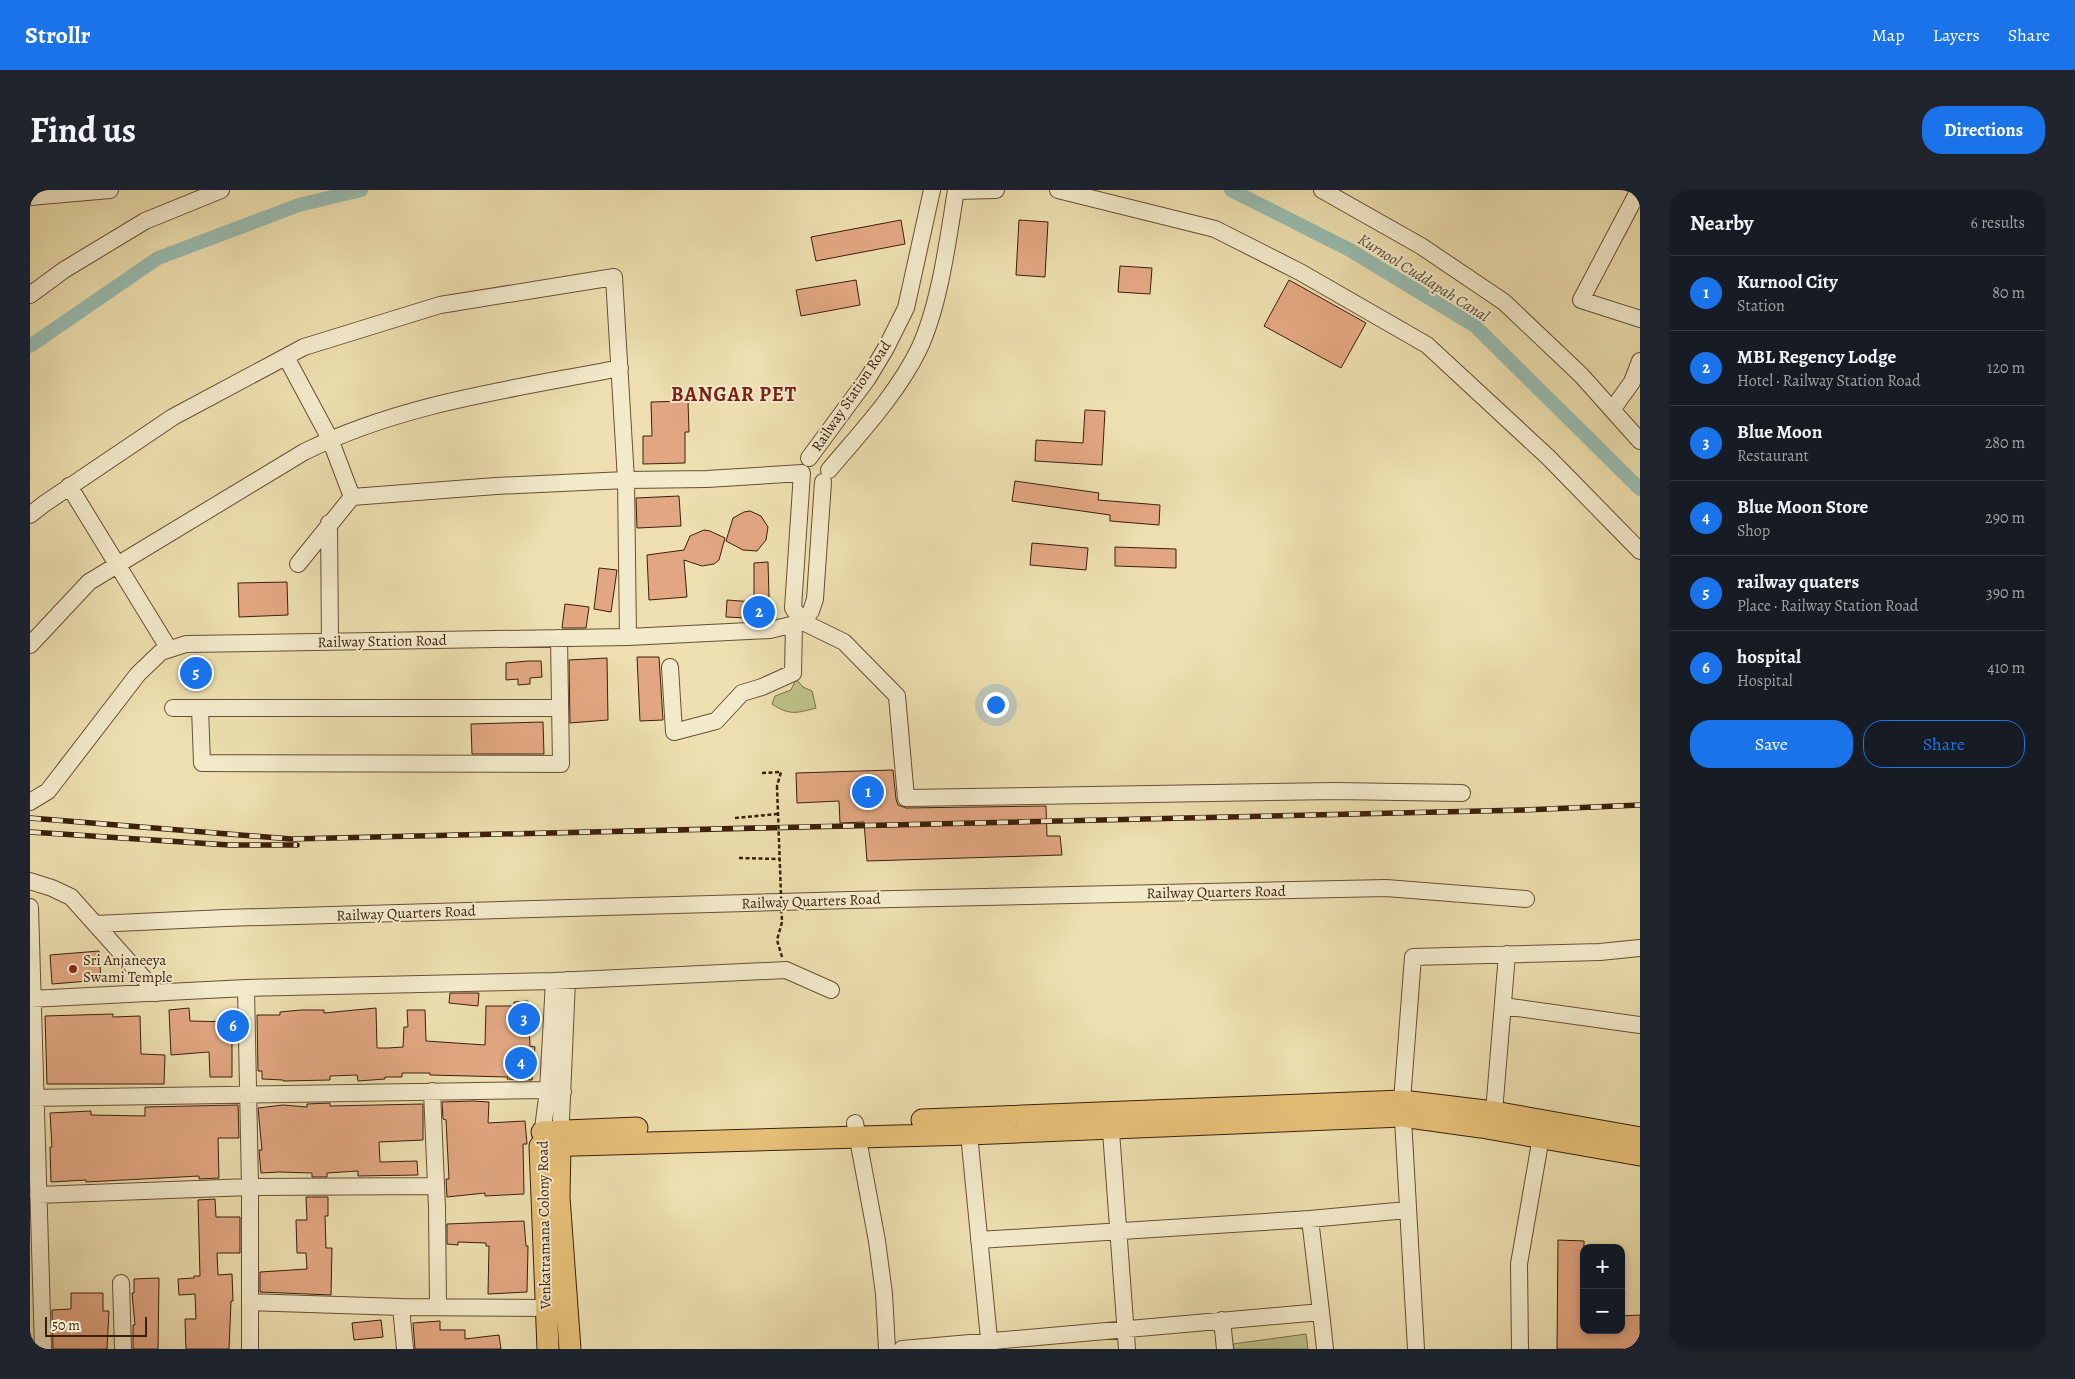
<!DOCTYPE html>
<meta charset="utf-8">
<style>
body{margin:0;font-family:Alegreya,serif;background:#20242c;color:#f1f3f6}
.controls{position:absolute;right:15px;bottom:15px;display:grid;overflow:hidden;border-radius:10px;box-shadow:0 2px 8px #0003}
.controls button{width:45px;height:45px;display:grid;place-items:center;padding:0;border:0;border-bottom:1px solid #363941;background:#171b24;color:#f1f3f6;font:25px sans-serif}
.scale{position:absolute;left:15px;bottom:12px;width:102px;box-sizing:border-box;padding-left:5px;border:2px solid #3b1f0c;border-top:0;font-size:14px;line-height:18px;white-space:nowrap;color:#3b1f0c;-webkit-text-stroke:4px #f3eacb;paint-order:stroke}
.you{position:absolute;left:965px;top:514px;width:18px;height:18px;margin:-12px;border:4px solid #fff;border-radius:50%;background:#1a73e8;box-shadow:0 0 0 8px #1a73e833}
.badge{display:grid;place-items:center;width:32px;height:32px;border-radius:50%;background:#1a73e8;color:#fff;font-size:16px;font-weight:700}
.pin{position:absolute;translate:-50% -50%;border:2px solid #fff;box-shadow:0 1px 5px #0006}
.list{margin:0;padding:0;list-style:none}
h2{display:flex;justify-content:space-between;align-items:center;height:65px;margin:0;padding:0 20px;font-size:21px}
h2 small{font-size:16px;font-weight:400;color:#9ea1a6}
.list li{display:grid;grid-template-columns:32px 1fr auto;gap:15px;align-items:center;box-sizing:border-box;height:75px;padding:0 20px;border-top:1px solid #363941}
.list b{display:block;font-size:19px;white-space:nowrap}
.list p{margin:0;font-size:16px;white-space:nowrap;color:#9ea1a6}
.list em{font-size:16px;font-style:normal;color:#9ea1a6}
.actions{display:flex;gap:10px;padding:15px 20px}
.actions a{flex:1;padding:11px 0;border:1px solid #1a73e8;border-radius:20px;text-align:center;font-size:18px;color:#1a73e8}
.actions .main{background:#1a73e8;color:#fff}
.map{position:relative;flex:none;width:1610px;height:1159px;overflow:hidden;border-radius:20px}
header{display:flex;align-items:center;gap:30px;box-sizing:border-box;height:70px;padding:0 25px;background:#1a73e8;color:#fff}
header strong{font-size:24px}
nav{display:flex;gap:28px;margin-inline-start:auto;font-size:18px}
.intro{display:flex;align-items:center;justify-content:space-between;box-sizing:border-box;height:120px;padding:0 30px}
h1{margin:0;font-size:35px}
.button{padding:12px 22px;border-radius:20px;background:#1a73e8;color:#fff;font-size:18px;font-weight:700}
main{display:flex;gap:30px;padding:0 30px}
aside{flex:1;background:#171b24;border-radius:20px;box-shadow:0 2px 8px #0003}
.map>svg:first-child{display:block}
.green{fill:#bdc187;stroke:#7c704a}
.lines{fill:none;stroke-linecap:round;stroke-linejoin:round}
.canal{stroke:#99bcb0;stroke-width:14}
.building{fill:#e2a782;stroke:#3b1f0c}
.minor-casing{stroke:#684f35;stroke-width:18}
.major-casing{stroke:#3b1f0c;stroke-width:23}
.path{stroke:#3b1f0c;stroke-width:2.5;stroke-dasharray:4 2.5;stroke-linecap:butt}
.minor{stroke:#f3eacb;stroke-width:16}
.major{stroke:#e6c078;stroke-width:21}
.rail-casing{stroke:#3b1f0c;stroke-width:5.5}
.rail{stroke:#f3eacb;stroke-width:4;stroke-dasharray:11;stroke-linecap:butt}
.path-bridge{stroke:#3b1f0c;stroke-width:2.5;stroke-dasharray:4 2.5;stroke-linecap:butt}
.poi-dot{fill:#8f2418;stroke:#f3eacb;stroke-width:2}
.labels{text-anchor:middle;stroke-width:4;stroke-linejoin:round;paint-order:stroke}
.street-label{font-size:15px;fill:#3b1f0c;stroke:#f3eacb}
.poi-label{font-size:15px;fill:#3b1f0c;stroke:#f3eacb;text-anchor:start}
.water-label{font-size:16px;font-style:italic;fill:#574e3d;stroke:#f3eacb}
.district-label{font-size:20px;font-weight:bold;letter-spacing:1px;fill:#7a1f14;stroke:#f3eacb}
</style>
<header>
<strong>Strollr</strong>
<nav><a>Map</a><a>Layers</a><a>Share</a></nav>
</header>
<div class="intro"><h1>Find us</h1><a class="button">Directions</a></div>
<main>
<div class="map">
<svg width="1610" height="1159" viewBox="0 0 1610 1159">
<rect width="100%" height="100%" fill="#eddfaf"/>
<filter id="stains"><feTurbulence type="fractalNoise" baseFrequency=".004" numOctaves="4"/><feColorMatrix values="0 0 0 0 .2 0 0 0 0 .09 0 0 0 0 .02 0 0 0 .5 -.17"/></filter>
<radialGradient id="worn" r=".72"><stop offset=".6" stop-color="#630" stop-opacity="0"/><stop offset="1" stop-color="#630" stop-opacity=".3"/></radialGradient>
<path class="green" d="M766,489L773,497L782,501L786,518C767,523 760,526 742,514L745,506L761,500Z
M1276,1144L1278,1159H1204L1203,1154Z"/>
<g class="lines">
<path class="canal" d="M1201,0L1320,60L1445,136L1610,299
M0,156L128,68L269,15L331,0"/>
</g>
<path class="building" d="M871,30L875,54L786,71L781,47Z
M989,30L1018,32L1015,87L986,85Z
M1090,76L1122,78L1120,104L1088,102Z
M826,90L830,115L771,126L766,100Z
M1259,90L1336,133L1311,178L1234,136Z
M658,211L659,242H655V273L613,274V246H622L621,212Z
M1055,220L1075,221L1072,275L1005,271L1006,250L1053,253Z
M985,291L1069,303L1068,310L1130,315L1129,335L1080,331V325L982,311Z
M649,306L651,336L607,338L606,308Z
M720,321L731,326L738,337L736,350L727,361L713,360L696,351L703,328L714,322Z
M674,340L680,341L695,348L689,370L684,374L672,376L654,370L657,407L619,410L617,365L654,360L660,346Z
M1002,353L1058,358L1056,380L1000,375Z
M1085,357L1146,359V378L1085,376Z
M738,372L739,407H736V429L696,427L697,410L724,412V373Z
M569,378L587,380L581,422L564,419Z
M257,392L258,425L209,427L208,393Z
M535,414L559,417L556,438H532Z
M607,467H629L633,530L610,531Z
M577,468L578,530L540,533L539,470Z
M178,470L177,496H154V471Z
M498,471H511L512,487L500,488V494L488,495V489L476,490V473Z
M513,532L514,564H442L441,534Z
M863,580L866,609L868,615L876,618L1016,616L1017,646H1030L1032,665L837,671L834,632L810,633L809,611L767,613L766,583Z
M69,761L71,790L22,794L20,765Z
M420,803H449L448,816L419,813Z
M498,811L500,856L505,857L502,890L477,889L478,887L400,885V883H372V887H355V889L328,891L327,885L300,886V890L253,891V890L232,889V881H228L227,825H250V822L271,820H294V823L346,818L347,858H358L373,857L374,837H378L377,820H395L396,851L455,855L456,816H484V812Z
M159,818L160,831L202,832V887H180L179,862L141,865L139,820Z
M83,824V827L110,826L111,864L135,865L134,894H17L15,826Z
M443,911L459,912L458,933L495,931L497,954H493L494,1004L455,1006V1003L417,1007L416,989H419L416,930L413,929L412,912Z
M300,913V916L393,914V950L349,952L350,972L387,971L388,985L328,986V981L297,983V987H282V983L249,982L231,983L229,960H232L228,918L253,915L277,917V914Z
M208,915L209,948H188L189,988L169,989V986L56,992V990L21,992L20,957H22L20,923L61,921V925L115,926V917Z
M276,1007H298V1026H295L296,1058H302L301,1105L230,1102V1082L277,1079L276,1063H267L266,1030H277Z
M185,1009L186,1027H210V1063H187L188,1085L202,1084L203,1111H201L199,1159H156L155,1129H166L165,1104L149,1105L148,1089L164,1088V1086H170L168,1010Z
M494,1031L496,1056H498L497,1102L458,1104L459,1056H456V1053L428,1052V1055L417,1054V1034Z
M1528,1050L1554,1051V1140H1591V1126L1610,1125V1159H1527Z
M129,1088L128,1159H103V1135H105L102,1103H104V1089Z
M41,1103H73V1121H79L77,1159H23L22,1120L41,1119Z
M351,1130L353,1147L324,1150L322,1133Z
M410,1131V1140H435V1149L469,1145L471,1159H385L383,1133Z"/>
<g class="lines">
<g class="minor-casing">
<path id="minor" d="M1028,0L1185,39L1270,82L1397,155L1518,267L1610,361
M1292,0L1391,56L1474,112L1551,185L1610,251
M1609,0L1551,110L1610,129
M926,1L966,0
M0,7L80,0
M0,105L34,80L115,31L191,0
M256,167L300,249L322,307
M1582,220L1602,192L1610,171
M779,268L838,188L856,158L876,118L902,0
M799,280C831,242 867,204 889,159C910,114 918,49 926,0
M39,296L139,459
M0,325L14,314L143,227L274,157L410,115L584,87L596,290L598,447
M299,333L300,452
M268,374L322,307L466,296L596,290L677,289L772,283L763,418L773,432L814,452L867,506L876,608L1305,601L1432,603
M0,455L59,392L274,262C372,213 483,199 590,178
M640,477L644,542L686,531L712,503L732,497L763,483L764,434
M143,518H530
M170,518L172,573L531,574L529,448
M0,612L18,601L108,484L131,462L156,454L598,447L740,440L773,432L781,421L785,409L793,292
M0,691L22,698L41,707L127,803
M0,717L13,1159
M65,734L195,728L820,710L1356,698L1496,709
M216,798L220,997V1159
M0,809L216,798L524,791L756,780L801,800
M1473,816L1610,835
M402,901L407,1018L408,1117
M0,908L518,900L533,902
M1464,922L1477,764
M1080,928L1097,1159
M825,933L847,1051L854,1104L857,1159
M939,944L960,1159
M530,953L537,790
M511,954L518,900L524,791
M8,1005L220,997L405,996
M1280,1029L1291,1122
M949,1050L1280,1029L1377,1020
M91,1093L93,1159
M220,1112L371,1117L515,1118
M371,1117L375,1159
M1192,1130L1195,1159
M872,1159L1291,1122L1295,1159
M1386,1159L1372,911L1383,767L1570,762L1610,758
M1490,1159L1489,1074L1511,947"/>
</g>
<g class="major-casing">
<path id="major" d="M892,930L1372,911L1464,922L1610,948
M512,942L607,938
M530,956L529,1007L540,1159
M518,1159L510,956L939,944L1372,926L1451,937L1610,965"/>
</g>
<path class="path" d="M732,583L751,582L747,596
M705,628L747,624
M709,668L749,669
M752,732L747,750L752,767"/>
<use href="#minor" class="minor"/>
<use href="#major" class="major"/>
<g class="rail-casing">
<path id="rail" d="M0,628L261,649L1494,620L1610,615
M0,642L199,655H267"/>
</g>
<use href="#rail" class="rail"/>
<path class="path-bridge" d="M747,596L752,732"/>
</g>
<circle class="poi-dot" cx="43" cy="779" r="5"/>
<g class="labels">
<g class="street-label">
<text transform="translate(821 206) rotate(-56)" y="5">Railway Station Road</text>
<text transform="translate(352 451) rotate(-1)" y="5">Railway Station Road</text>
<text transform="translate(1186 702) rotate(-1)" y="5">Railway Quarters Road</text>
<text transform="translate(781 711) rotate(-2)" y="5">Railway Quarters Road</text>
<text transform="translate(376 723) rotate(-2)" y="5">Railway Quarters Road</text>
<text transform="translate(514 1035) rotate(-91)" y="5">Venkatramana Colony Road</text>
</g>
<g class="poi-label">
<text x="53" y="775">Sri Anjaneeya<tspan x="53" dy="17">Swami Temple</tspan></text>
</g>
<g class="water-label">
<text transform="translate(1394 87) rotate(32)" y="6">Kurnool Cuddapah Canal</text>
</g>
<g class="district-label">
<text x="704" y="211">BANGAR PET</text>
</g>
</g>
<rect width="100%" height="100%" filter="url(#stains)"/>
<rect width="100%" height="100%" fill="url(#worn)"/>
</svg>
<div class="controls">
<button>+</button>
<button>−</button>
</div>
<div class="scale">50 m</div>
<div class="you"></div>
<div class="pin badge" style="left:838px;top:602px">1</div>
<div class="pin badge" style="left:729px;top:422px">2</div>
<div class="pin badge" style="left:494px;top:829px">3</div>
<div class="pin badge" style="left:491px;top:873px">4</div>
<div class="pin badge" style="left:166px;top:483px">5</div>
<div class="pin badge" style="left:203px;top:836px">6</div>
</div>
<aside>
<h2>Nearby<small>6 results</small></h2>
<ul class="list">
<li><span class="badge">1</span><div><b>Kurnool City</b><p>Station</p></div><em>80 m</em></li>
<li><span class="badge">2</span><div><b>MBL Regency Lodge</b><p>Hotel · Railway Station Road</p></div><em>120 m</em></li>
<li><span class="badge">3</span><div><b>Blue Moon</b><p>Restaurant</p></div><em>280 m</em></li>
<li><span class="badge">4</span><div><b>Blue Moon Store</b><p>Shop</p></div><em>290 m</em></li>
<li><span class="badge">5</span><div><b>railway quaters</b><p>Place · Railway Station Road</p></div><em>390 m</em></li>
<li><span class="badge">6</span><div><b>hospital</b><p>Hospital</p></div><em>410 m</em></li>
</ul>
<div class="actions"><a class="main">Save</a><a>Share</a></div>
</aside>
</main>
